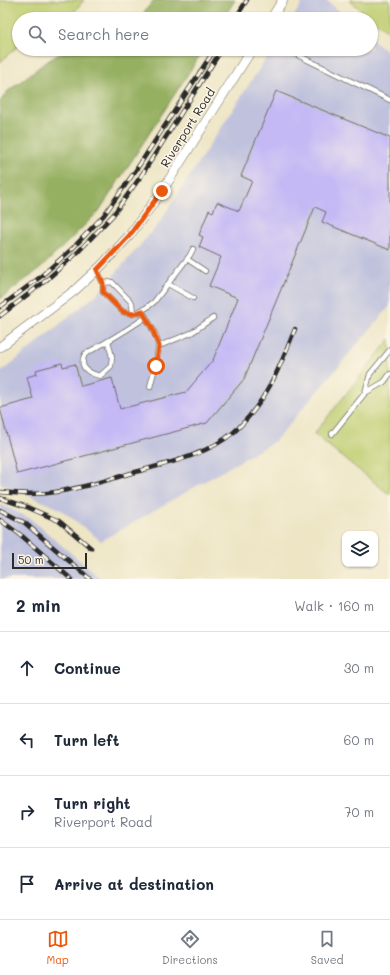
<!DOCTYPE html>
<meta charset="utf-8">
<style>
body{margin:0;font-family:Mali,sans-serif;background:#f6f6f7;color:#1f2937}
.controls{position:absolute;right:12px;bottom:12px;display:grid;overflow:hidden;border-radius:8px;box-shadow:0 1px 3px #0004}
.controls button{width:36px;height:36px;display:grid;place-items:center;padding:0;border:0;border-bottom:1px solid #e0e1e3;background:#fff;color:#1f2937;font:20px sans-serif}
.scale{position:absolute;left:12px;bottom:10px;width:75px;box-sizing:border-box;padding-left:4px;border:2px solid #2b2b2b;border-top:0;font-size:11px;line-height:14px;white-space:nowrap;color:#2b2b2b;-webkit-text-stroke:3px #fcf5e5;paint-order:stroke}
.stop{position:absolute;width:12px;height:12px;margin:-9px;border:3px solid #ea580c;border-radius:50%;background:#fff}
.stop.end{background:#ea580c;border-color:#fff;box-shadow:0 1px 4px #0008}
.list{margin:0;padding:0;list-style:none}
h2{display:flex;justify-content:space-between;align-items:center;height:52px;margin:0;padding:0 16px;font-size:17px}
h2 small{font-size:13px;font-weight:400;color:#747a83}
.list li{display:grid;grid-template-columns:26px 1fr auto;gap:12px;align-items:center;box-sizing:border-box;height:72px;padding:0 16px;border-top:1px solid #e0e1e3}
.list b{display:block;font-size:15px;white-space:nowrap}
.list p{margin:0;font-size:13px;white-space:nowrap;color:#747a83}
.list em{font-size:13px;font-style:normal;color:#747a83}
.icon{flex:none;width:22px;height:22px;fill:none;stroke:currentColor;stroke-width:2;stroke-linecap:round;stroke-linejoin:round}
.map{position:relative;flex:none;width:390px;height:579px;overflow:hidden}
.search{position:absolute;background:#fff;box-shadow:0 1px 3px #0004;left:12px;right:12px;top:12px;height:44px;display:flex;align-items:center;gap:10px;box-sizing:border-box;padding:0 14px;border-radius:22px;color:#747a83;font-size:15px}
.sheet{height:340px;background:#fff}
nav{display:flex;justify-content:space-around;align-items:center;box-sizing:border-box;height:56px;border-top:1px solid #e0e1e3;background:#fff;font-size:11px;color:#747a83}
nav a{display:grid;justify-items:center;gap:2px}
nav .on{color:#ea580c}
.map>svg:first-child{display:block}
.industrial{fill:#c0c2dd}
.green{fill:#becd6f;stroke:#747c4d}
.forest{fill:#96b062;stroke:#606e46}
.building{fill:#c4b9f5}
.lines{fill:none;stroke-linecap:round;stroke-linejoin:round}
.service-casing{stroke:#6f6c61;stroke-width:6}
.minor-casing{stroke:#6f6c61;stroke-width:10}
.service{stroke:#fff;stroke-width:4.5}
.minor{stroke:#fff;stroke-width:9}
.rail-casing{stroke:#2b2b2b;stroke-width:4.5}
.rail{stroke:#fcf5e5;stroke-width:3;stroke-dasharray:9;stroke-linecap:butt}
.route{stroke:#ea580c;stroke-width:5}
.labels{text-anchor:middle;stroke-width:3;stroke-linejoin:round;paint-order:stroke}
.street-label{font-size:12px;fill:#2b2b2b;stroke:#fcf5e5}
</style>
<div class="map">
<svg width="390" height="579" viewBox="0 0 390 579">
<rect width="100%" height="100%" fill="#fcf5e5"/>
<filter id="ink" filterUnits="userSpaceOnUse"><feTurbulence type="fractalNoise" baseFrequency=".025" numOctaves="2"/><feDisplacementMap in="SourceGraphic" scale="8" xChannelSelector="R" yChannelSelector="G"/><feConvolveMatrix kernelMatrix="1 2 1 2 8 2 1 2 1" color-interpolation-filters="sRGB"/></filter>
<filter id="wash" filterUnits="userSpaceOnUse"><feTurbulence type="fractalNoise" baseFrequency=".012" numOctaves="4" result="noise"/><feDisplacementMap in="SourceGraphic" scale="16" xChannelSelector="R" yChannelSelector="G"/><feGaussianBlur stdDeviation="0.9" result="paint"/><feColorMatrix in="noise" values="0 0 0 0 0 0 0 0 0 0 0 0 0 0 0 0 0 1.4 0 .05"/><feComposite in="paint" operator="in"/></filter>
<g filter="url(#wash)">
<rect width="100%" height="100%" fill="#ede5c4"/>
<path class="industrial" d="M304,0H326L348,19H292Z
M371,38L390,54V306L275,441L101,541L60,509L0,483V373L97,294L157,226L272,49H371Z
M0,504L31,519L101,579H0Z"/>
<path class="green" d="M0,0H84L70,17L66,19H19V45L0,62Z
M349,0H390V33Z
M390,339V495L314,434Z"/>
<path class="forest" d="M154,0H235L223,19H136L141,16Z
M80,49H204L99,211L42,267L0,299V102L7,92L46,62L58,55Z"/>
<g id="blocks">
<path class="building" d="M276,91L390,138V250L322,222L326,212L315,207L244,379L207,423L17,474L0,408L33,399L27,377L37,374L36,370L62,363L63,367L75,364L81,386L112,378L120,409L186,392L213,360L238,298L209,286L221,257L199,247L203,237L199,235L209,210L213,212L217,202L239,211L252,181L241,176Z"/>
</g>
</g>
<g filter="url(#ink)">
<use href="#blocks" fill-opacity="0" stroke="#6f6c61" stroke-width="1"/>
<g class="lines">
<g class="service-casing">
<path id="service" d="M285,49L390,100
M187,259L205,271
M97,270L103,283
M112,282L132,303L133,314L123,312L103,292V283Z
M168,284L193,298
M142,311C147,320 159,336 158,347C158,360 153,374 150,387
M133,314L146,308L154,302L190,255L193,249
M108,341L112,357L111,366L100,376C88,373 78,367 85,354C105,343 126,331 146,317
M159,346L191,333L213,318
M390,350L370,374L365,393L384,382L390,374
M332,434L365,393"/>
</g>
<g class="minor-casing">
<path id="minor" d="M271,19L283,0
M0,347L74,291L100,267L129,236L162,191L252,49"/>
</g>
<use href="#service" class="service"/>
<use href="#minor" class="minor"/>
<g class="rail-casing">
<path id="rail" d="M235,19L247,0
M0,307L39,278L73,248L104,215L136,170L215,49
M0,316L44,282L78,252L113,215L141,176L222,49
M0,492C16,493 32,495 48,493C75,490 102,482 128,474C164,464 204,457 234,432C266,403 280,367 295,329
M0,498L27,507L59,521L91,548
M0,510L25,523L90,579
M0,520L22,536L71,579"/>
</g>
<use href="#rail" class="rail"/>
</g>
</g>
<g class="lines" filter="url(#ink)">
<path class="route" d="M156,366L159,346L152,328L142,311L133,314L123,312L103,292V283L97,270L129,236L162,191"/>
</g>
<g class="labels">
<g class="street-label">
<text transform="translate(188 128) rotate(-58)" y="4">Riverport Road</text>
</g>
</g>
</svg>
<div class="controls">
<button><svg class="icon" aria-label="layers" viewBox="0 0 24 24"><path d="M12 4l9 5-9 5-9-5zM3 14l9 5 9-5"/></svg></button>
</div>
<div class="scale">50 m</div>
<div class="stop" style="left:156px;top:366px"></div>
<div class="stop end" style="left:162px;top:191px"></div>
<div class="search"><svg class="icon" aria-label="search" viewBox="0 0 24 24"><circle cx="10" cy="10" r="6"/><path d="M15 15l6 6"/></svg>Search here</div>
</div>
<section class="sheet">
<h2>2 min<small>Walk · 160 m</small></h2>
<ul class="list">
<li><svg class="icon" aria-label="ahead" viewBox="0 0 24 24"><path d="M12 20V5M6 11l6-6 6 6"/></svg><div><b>Continue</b></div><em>30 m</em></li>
<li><svg class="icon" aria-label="left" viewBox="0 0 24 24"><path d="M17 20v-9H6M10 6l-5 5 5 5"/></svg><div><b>Turn left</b></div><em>60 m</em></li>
<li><svg class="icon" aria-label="right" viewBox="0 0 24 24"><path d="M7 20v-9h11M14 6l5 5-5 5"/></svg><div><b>Turn right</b><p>Riverport Road</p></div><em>70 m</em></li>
<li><svg class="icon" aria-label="arrive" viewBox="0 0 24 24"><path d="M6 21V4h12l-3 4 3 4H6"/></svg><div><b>Arrive at destination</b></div></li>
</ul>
</section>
<nav>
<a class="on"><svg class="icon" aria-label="map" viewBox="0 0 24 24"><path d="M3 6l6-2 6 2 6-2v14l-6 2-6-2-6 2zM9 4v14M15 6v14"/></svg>Map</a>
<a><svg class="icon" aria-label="directions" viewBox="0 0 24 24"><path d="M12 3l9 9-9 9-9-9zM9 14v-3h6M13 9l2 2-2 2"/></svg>Directions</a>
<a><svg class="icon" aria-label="saved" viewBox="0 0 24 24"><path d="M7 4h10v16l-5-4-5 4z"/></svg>Saved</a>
</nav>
